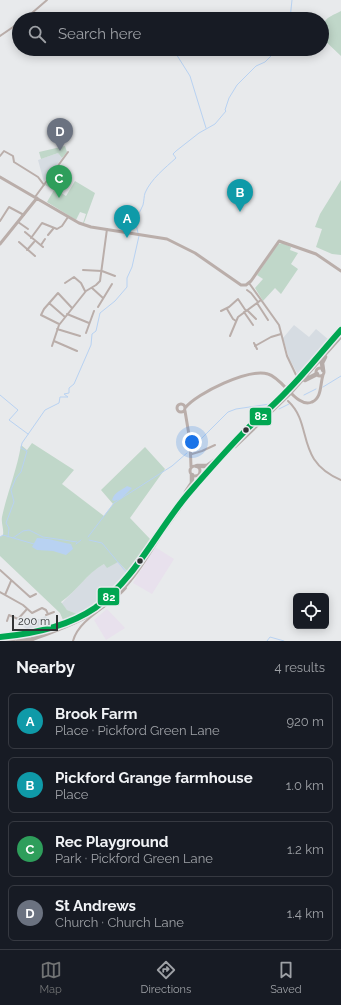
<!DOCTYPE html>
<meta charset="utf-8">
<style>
body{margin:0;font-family:Raleway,sans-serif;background:#242831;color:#f1f3f6}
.controls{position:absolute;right:12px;bottom:12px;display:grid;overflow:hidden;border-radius:6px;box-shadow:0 2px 10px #0003}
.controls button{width:36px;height:36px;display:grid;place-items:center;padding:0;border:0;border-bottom:1px solid #363941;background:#171b24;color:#f1f3f6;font:20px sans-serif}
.scale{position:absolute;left:12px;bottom:10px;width:46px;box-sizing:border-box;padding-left:4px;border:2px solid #313334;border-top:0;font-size:11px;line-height:14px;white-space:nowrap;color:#313334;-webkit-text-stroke:3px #e7eaed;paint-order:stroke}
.you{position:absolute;left:192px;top:442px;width:14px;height:14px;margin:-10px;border:3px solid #fff;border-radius:50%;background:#1a73e8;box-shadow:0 0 0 6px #1a73e833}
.badge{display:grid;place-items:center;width:26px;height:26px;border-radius:50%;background:#717374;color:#fff;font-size:13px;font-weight:700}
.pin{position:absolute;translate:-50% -33px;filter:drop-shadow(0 1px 2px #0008)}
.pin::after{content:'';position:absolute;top:21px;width:14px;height:12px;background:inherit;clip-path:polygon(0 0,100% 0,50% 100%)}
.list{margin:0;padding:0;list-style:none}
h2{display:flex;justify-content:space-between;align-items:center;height:52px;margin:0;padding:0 16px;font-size:17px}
h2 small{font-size:13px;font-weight:400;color:#9ea1a6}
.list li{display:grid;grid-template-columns:26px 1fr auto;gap:12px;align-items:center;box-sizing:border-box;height:56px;margin:0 8px 8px;padding:0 8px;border:1px solid #363941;border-radius:6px}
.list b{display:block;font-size:15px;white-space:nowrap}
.list p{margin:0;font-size:13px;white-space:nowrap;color:#9ea1a6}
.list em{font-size:13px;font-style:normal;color:#9ea1a6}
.icon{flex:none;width:22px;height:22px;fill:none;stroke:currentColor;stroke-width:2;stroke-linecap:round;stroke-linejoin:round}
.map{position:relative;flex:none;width:341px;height:641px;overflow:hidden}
.search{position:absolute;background:#171b24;box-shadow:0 2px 10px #0003;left:12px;right:12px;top:12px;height:44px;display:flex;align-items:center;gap:10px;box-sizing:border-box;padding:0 14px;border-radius:22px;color:#9ea1a6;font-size:15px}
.sheet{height:308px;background:#171b24}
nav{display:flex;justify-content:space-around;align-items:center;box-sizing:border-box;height:56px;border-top:1px solid #363941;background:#171b24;font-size:11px;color:#9ea1a6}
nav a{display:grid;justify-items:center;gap:2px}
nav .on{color:#717374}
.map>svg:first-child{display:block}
.built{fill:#d6dce2}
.industrial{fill:#e8e1ed}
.green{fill:#c0d7c9}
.water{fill:#b8d2f2}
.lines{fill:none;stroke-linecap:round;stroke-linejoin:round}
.stream{stroke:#b8d2f2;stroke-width:1}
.minor{stroke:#baaeaa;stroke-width:2}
.tertiary{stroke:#baaeaa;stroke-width:3}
.trunk{stroke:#b6aca9;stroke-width:4.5}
.bus-1-casing{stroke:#e7eaed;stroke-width:9}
.bus-1{stroke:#00a651;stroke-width:6}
.bus-dot{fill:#313334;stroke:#e7eaed;stroke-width:1.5}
.line-badge{stroke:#e7eaed;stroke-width:1.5}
.badge-label{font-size:11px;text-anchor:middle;font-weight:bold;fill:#fff}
</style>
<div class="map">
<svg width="341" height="641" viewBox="0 0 341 641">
<rect width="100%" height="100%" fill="#e8eaec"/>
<path class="built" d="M58,153L62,158L44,182L38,160Z
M294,325L309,337L316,329L329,340L298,375L289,358L283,338Z
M118,562L129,573L113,591L93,607L79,615L67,610L61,604L94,570L104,564Z
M46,616L49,625L32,631L21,626Z"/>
<path class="industrial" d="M155,547L174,559L152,594L133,583Z
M107,609L125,628L106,640L94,620Z"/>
<path class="green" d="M341,11V56L322,38C322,19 325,19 341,11Z
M65,146L67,152L62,158L58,153L41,159L39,152Z
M341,180V255L332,254L316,247L322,229L315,227L320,214Z
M75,181L95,193L84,223H83L86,214L80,212L76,220L47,202L54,190L45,185L46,183L66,196Z
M283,243L291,247L290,250L298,253L291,264L298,269L281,294L275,288L263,301L255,288L263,279L257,275L278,244Z
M32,443L74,470L62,484L104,516L113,504L101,490L145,447L165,469L130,518L151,540L129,573L118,562L107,568L104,564C86,574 77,591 61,602L67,610L77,614L63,620L60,613L0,556V537L3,535C4,529 1,523 2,517C7,493 17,470 21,445L27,450Z"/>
<path class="water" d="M127,486L132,488L121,499L114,501L112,500C115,491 121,491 127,486Z
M37,538C49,538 59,542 71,544L73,549L66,555L53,551L37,550L32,547Z"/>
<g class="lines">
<path class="stream" d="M290,19L292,0
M173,49L190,76L206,128
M138,233C134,216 136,221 143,205C144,201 144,196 145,193C151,179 165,168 176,158L173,154L176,151L199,133L215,124L226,111L225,110L229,98L237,85L256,66L265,62L278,49
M323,387L341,376
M0,395L18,410L9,420L28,434
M304,395L316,389
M279,409L289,404
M195,445L228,412L236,409L270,404
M0,537L3,535L34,544
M8,537L9,528L6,523L14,502L11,490L16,478L21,472L27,451L21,448L22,443L45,410L59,403L60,397H68L64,394L69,393V388L74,384L91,345L92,334L96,331L100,313L115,301L127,287V278L132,267L139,236
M88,537L114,503L172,466L187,453
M13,538L23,531L29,530L43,537L77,542
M89,540L102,543L127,573
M76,544L81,540
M267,641L270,637L284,641"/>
<path class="minor" d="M25,19L47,0
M0,36L19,23
M0,156L4,151L13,156L14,162L38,177L44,185
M35,197L68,152
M0,221L9,207L24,215
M18,222L28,229
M25,232L43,247
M48,235L53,229
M31,238L42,223L57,229L62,226L68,217
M19,242L35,256
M41,245L45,239
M27,250L34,242
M83,270L102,271L115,276
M65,283L74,277L81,283L85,291
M249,283L279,325L287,356L297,377
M92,288L103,298
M247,290L251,293L258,302
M49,303L65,317
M257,303L268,320
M98,307L112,284
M227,309L233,319L236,321
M247,310L256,319
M221,311L229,307L238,299L246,311
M244,312L253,325
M67,314L89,323
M59,324L41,315L44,309L58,293L72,308
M57,329L80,336
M86,333L94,311
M230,336L238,317L261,300
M54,341L77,351
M254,343L257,349
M52,346L59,325L86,291L96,285L100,281L107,229
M255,346L271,337L281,334
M288,401C314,425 294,460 341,480
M192,454L202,451L215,445
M0,570L30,597L36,594
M0,592L23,605L32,613L42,608L46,610L48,614
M5,595L11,581
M46,615L54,612
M7,621L9,615L18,619L27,609
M73,641C79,618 111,606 126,588"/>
<path class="tertiary" d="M0,177L79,223L91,227L167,239L195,253L241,285H246L251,281L279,241L316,254L341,271
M0,244L37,198
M316 372a4 4 0 1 1 8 0a4 4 0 1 1-8 0Z
M177 408a4 4 0 1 1 8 0a4 4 0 1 1-8 0Z
M185,408C197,393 249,368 268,374C283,378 297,409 312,402C322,398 320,384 323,375
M185,411L190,441L191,467
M190 471a5 5 0 1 1 10 0a5 5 0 1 1-10 0Z"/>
<path class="trunk" d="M323,370L322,363L325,357
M305,380L317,374
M235,446L289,394L341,336
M197,466H207L214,461
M186,492L192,483V475
M163,531L181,506
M0,637C36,634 75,625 104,601C138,575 155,533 182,501C203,476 226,450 249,427C263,413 278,401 291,387C308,369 324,349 341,330
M0,641L14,639
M18,641L28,638
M27,641C61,628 99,616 124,587C138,572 148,554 159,537"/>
<g class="bus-1-casing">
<path id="bus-1" d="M0,637C33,634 67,627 95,608C136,578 156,532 188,494C208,471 228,448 249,427C262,415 275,404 287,391C306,372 323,350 341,330"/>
</g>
<use href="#bus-1" class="bus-1"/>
</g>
<g class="bus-dot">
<circle cx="246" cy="430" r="3.5"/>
<circle cx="140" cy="561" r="3.5"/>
</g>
<g class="line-badge">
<rect x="249" y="407" width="23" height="19" rx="4" fill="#00a651"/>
<rect x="97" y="587" width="23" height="19" rx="4" fill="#00a651"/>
</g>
<g class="badge-label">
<text x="261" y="420">82</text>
<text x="109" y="601">82</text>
</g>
</svg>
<div class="controls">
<button><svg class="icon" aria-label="locate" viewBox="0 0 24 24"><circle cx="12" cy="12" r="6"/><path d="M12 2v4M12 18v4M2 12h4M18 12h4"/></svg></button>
</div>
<div class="scale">200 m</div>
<div class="you"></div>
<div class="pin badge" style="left:127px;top:238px;background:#0f9aa8">A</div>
<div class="pin badge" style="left:240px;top:212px;background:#0f9aa8">B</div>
<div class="pin badge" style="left:59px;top:198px;background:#2e9e5b">C</div>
<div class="pin badge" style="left:60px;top:151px;background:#6b7280">D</div>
<div class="search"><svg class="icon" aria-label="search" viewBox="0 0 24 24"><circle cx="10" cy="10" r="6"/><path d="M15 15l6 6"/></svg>Search here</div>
</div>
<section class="sheet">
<h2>Nearby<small>4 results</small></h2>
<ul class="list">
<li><span class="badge" style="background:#0f9aa8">A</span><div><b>Brook Farm</b><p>Place · Pickford Green Lane</p></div><em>920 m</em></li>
<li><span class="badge" style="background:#0f9aa8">B</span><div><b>Pickford Grange farmhouse</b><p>Place</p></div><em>1.0 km</em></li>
<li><span class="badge" style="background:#2e9e5b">C</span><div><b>Rec Playground</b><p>Park · Pickford Green Lane</p></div><em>1.2 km</em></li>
<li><span class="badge" style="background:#6b7280">D</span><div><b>St Andrews</b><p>Church · Church Lane</p></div><em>1.4 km</em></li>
</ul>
</section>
<nav>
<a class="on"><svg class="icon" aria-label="map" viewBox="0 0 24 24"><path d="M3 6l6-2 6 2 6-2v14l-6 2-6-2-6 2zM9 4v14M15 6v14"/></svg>Map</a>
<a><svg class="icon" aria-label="directions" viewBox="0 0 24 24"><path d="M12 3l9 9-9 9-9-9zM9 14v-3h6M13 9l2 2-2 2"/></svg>Directions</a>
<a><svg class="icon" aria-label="saved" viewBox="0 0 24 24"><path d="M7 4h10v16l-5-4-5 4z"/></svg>Saved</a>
</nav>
